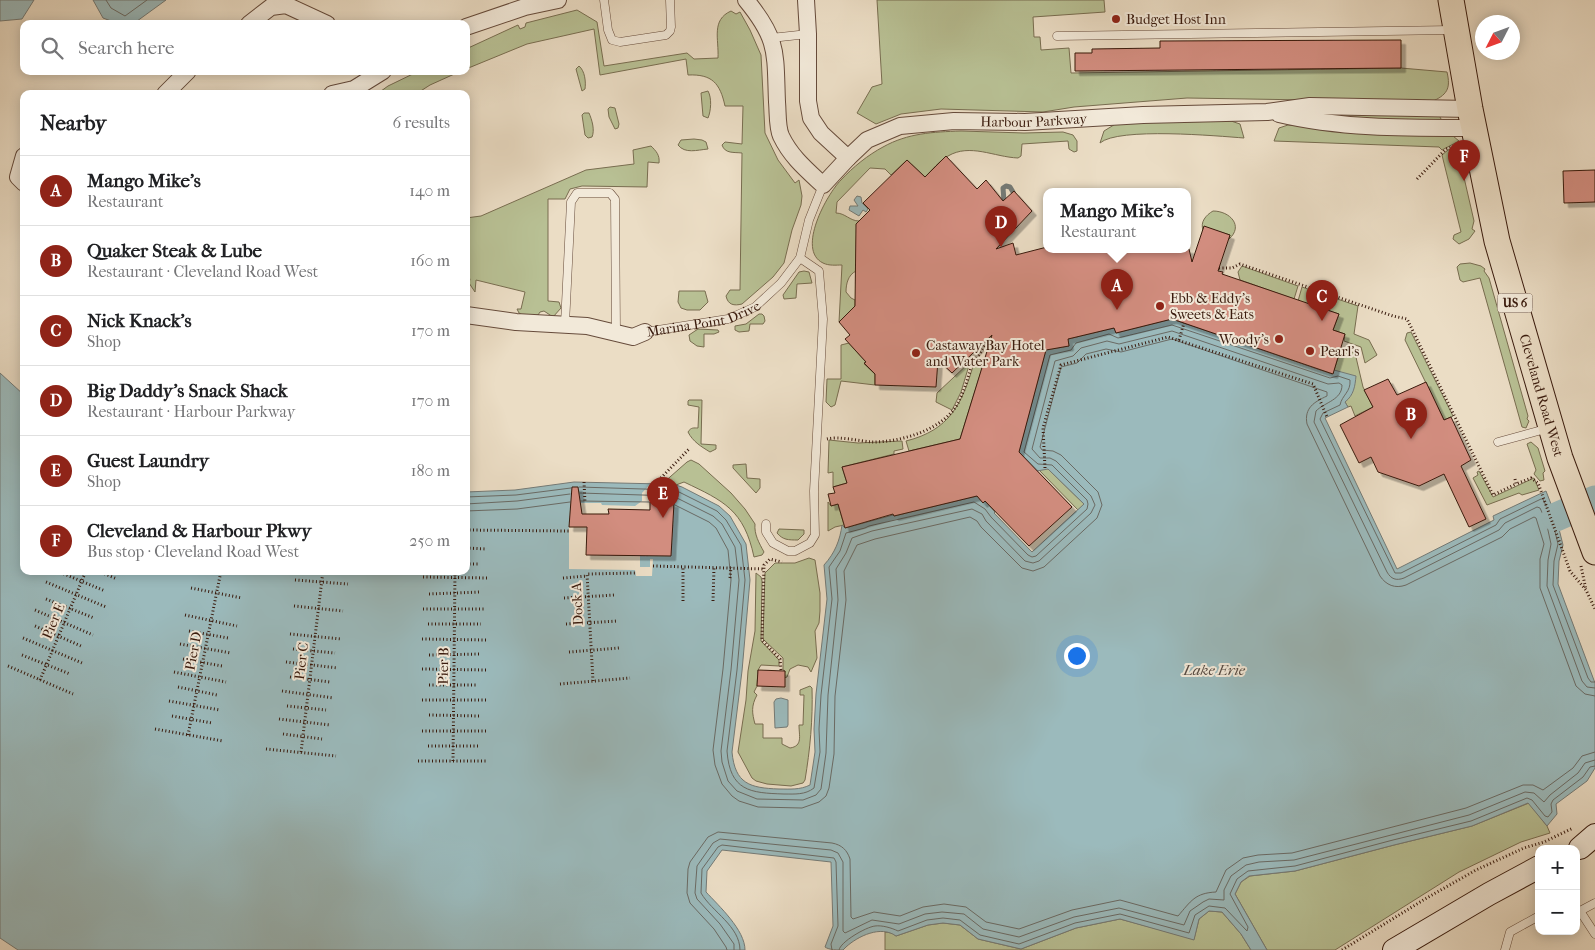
<!DOCTYPE html>
<meta charset="utf-8">
<style>
body{margin:0;font-family:"IM FELL French Canon",serif;background:#f6f6f6;color:#202124}
.controls{position:absolute;right:15px;bottom:15px;display:grid;overflow:hidden;border-radius:10px;box-shadow:0 2px 12px #0003}
.controls button{width:45px;height:45px;display:grid;place-items:center;padding:0;border:0;border-bottom:1px solid #e0e0e0;background:#fff;color:#202124;font:25px sans-serif}
.compass{position:absolute;left:1475px;top:15px;width:45px;height:45px;border-radius:50%;background:#fff;box-shadow:0 2px 12px #0003;rotate:228deg}
.you{position:absolute;left:1076px;top:655px;width:18px;height:18px;margin:-12px;border:4px solid #fff;border-radius:50%;background:#1a73e8;box-shadow:0 0 0 8px #1a73e833}
.badge{display:grid;place-items:center;width:32px;height:32px;border-radius:50%;background:#8f2418;color:#fff;font-size:16px;font-weight:700}
.pin{position:absolute;translate:-50% -41px;filter:drop-shadow(0 1px 2px #0008)}
.pin::after{content:'';position:absolute;top:26px;width:18px;height:15px;background:inherit;clip-path:polygon(0 0,100% 0,50% 100%)}
.popup{position:absolute;left:1043px;top:188px;width:148px;height:65px;box-sizing:border-box;display:grid;place-content:center;border-radius:10px;background:#fff;filter:drop-shadow(0 1px 4px #0005);font-size:16px;white-space:nowrap;color:#757577}
.popup b{font-size:19px;color:#202124}
.popup::after{content:'';position:absolute;left:50%;top:100%;margin-left:-10px;border:10px solid transparent;border-top-color:#fff}
.list{margin:0;padding:0;list-style:none}
h2{display:flex;justify-content:space-between;align-items:center;height:65px;margin:0;padding:0 20px;font-size:21px}
h2 small{font-size:16px;font-weight:400;color:#757577}
.list li{display:grid;grid-template-columns:32px 1fr auto;gap:15px;align-items:center;box-sizing:border-box;height:70px;padding:0 20px;border-top:1px solid #e0e0e0}
.list b{display:block;font-size:19px;white-space:nowrap}
.list p{margin:0;font-size:16px;white-space:nowrap;color:#757577}
.list em{font-size:16px;font-style:normal;color:#757577}
.icon{flex:none;width:28px;height:28px;fill:none;stroke:currentColor;stroke-width:2;stroke-linecap:round;stroke-linejoin:round}
.map{position:relative;flex:none;width:1595px;height:950px;overflow:hidden}
.search{position:absolute;background:#fff;box-shadow:0 2px 12px #0003;left:20px;top:20px;width:450px;height:55px;display:flex;align-items:center;gap:12px;box-sizing:border-box;padding:0 18px;border-radius:10px;color:#757577;font-size:19px}
.panel{position:absolute;background:#fff;box-shadow:0 2px 12px #0003;left:20px;top:90px;width:450px;height:485px;border-radius:10px}
.map>svg:first-child{display:block}
.green{fill:#b8c094;stroke:#786d50}
.water{fill:#9bbabc;stroke:#747a76}
.pier{fill:#ebddc5}
.lines{fill:none;stroke-linecap:round;stroke-linejoin:round}
.shore{stroke:#6a6a64;stroke-width:1}
.stream{stroke:#747a76;stroke-width:5}
.river{stroke:#9bbabc;stroke-width:29}
.building{fill:#d28d7f;stroke:#391a0d;filter:url(#shadow)}
.lane-casing{stroke:#664b3b;stroke-width:9}
.street-casing{stroke:#664b3b;stroke-width:18}
.secondary-casing{stroke:#391a0d;stroke-width:24}
.primary-casing{stroke:#391a0d;stroke-width:27}
.path{stroke:#391a0d;stroke-width:3;stroke-dasharray:1 2.5;stroke-linecap:butt}
.lane{stroke:#f2e9d9;stroke-width:8}
.street{stroke:#f2e9d9;stroke-width:16}
.secondary{stroke:#f2e9d9;stroke-width:22}
.primary{stroke:#ebddc5;stroke-width:25}
.poi-dot{fill:#8f2418;stroke:#f2e9d9;stroke-width:2}
.labels{text-anchor:middle;stroke-width:4;stroke-linejoin:round;paint-order:stroke}
.shield{fill:#f2e9d9;stroke:#70584a;stroke-width:1}
.shield-label{font-size:12px;font-weight:bold;fill:#391a0d}
.poi-label{font-size:14px;fill:#391a0d;stroke:#f2e9d9;text-anchor:start}
.street-label{font-size:14px;fill:#391a0d;stroke:#f2e9d9}
.water-label{font-size:15px;font-style:italic;fill:#564a42;stroke:#f2e9d9}
</style>
<div class="map">
<svg width="1595" height="950" viewBox="0 0 1595 950">
<defs>
<filter id="shadow"><feDropShadow dx="4.5" dy="4.5" stdDeviation="0" flood-color="#0004"/></filter>
</defs>
<rect width="100%" height="100%" fill="#ebddc5"/>
<filter id="stains"><feTurbulence type="fractalNoise" baseFrequency=".004" numOctaves="4"/><feColorMatrix values="0 0 0 0 .2 0 0 0 0 .09 0 0 0 0 .02 0 0 0 .5 -.17"/></filter>
<radialGradient id="worn" r=".72"><stop offset=".6" stop-color="#630" stop-opacity="0"/><stop offset="1" stop-color="#630" stop-opacity=".3"/></radialGradient>
<path class="green" d="M877,0H1104L1105,12L1033,17L1034,37H1040L1041,50L1069,48L1071,73L1401,68L1447,72C1451,89 1447,95 1431,102L1187,98L1074,107L1043,112L941,109L901,114L876,124L857,113L872,87L882,84Z
M577,10L597,22L604,66L687,53L694,59L718,58C719,39 711,20 731,11L736,14L740,12L750,30L761,55L765,133L778,160L795,183L799,180L802,196L801,205L792,230L784,263L773,277L742,304C734,306 728,305 726,296L730,290H740L742,153C734,152 725,154 722,145L725,142L742,144L743,106H725C720,83 712,74 688,75L686,59L600,75L594,29L527,44L466,69V49L518,25L520,29L525,27L526,23Z
M579,66C585,71 586,82 585,89L582,91L576,69Z
M419,71H461L430,85L416,94H377L388,86Z
M708,91C712,98 711,111 708,118L703,116L701,93Z
M610,107L615,108L619,124L618,128L615,129L609,117L608,109Z
M584,113H589C592,120 595,130 592,137L588,138L585,135L582,115Z
M1311,113L1439,115L1441,119L1440,121L1346,120Z
M1231,121L1240,124L1244,138C1218,136 1118,127 1100,143L1104,131L1117,123Z
M1288,125L1441,135L1453,136L1459,141L1442,150L1439,147L1274,141L1279,128Z
M961,131L1024,133L1063,132L1073,135L1077,141V151L1074,152L1069,149L1068,141L1022,144L1021,156L1018,158C994,157 970,143 948,156C939,161 932,170 925,177L907,160L891,175L885,169L870,168L837,202L836,213C845,213 850,221 859,221L856,271C848,275 846,284 846,292L851,298L855,300V306L839,322L842,265C836,265 829,266 823,263C796,250 827,194 841,180C853,167 868,155 883,147C908,133 933,132 961,131Z
M694,139L702,140L706,142L708,149C697,150 685,154 678,145L681,140Z
M651,146C656,151 660,155 659,163L648,162L647,187L582,186L570,189L565,199H548V301L559,302L561,308L553,317L544,311L540,312L538,315L526,317L519,313L517,309H521L525,292L476,280L475,292L469,283L470,279L466,274V218L481,216L586,170L634,164L633,150Z
M1457,147L1474,221L1472,229L1475,231L1469,239L1459,244L1453,239L1454,235L1461,232L1442,155L1448,150Z
M1213,211C1230,211 1244,226 1229,239L1230,235L1204,227L1203,230C1200,222 1206,215 1213,211Z
M1470,263L1481,266L1485,269L1484,271L1489,278L1528,416L1527,419L1529,421L1526,428L1522,427L1480,278L1463,282L1460,280L1457,267L1460,264Z
M1242,266L1298,286L1294,299L1240,280L1238,272Z
M804,271L809,272L812,283L797,284L796,298L784,299L783,295L799,272Z
M1302,287L1358,306L1354,334L1369,340L1377,355L1365,363L1361,347L1344,341L1345,334L1333,330L1339,314L1298,301Z
M679,291H705L708,302L700,310H687L681,308L678,302Z
M759,314H762L764,316L765,321L763,324H750L749,331L739,332L735,330V326L746,324Z
M698,329L718,330L719,332L714,334H704V347L697,346L690,341L689,335Z
M1411,332L1453,416L1444,420L1405,340L1407,333Z
M849,343L866,362L864,364L875,374V385L841,381L835,405L831,407L826,402L827,379H841V345Z
M1341,349L1355,353L1363,387L1373,407L1355,416L1351,406L1348,407L1345,402L1334,370Z
M979,360L984,362L960,439L909,451L906,441C950,430 962,404 974,363Z
M970,362L961,392L952,410L936,402L937,393Z
M689,400H702L701,444L716,445V449L710,452C702,447 693,442 688,432C691,427 694,428 698,428L699,407L688,405V401Z
M829,440L858,443L902,441L903,449L894,451V454L842,467L847,483L833,487V472L828,473Z
M1531,442L1538,448L1545,471L1543,473L1544,480L1540,481L1534,474L1536,470L1527,444Z
M691,460L699,464L731,493L745,509L755,524C754,534 759,543 764,552L762,555L754,557C744,510 724,501 684,482L676,485L662,484L687,462Z
M746,464L747,478L760,479V488L756,493L733,468V465Z
M1045,468L1048,469L1084,504L1078,510L1039,470Z
M1479,471L1493,497L1534,478L1539,490L1522,495L1519,493L1487,505L1473,478L1478,475L1477,472Z
M828,502L831,506L838,504L844,525L835,527L828,531Z
M779,529L804,530V534L798,540C788,540 783,540 777,533Z
M809,558L815,560L820,593V611L819,623L815,631L817,658L811,672L808,667L798,665L790,669L787,677L784,678L785,671L783,670V658L763,639L765,573L775,563H795Z
M756,573L761,577L762,581L761,641L779,660V666L761,665L758,670L757,686L754,692L757,695C751,706 752,713 755,724H763V738H782V744L790,748C803,746 799,736 799,725H803L804,695H800V690L810,686L812,688C813,719 810,750 805,780L803,783L791,786L767,784L756,781L752,778L738,752L746,700L748,671L755,631Z
M1529,803L1547,826L1550,833L1521,842L1459,872L1335,950H1267L1235,894L1241,882L1250,876L1295,871L1394,845L1472,826Z
M1209,911L1222,912L1241,934L1251,950H885V932L892,933L896,936L928,925L943,923L960,925L978,939L1021,949L1076,928L1120,919L1194,939L1199,919Z"/>
<path class="water" d="M0,0H34L22,19L0,21Z
M93,0H166L133,24H119L103,18Z
M857,196L861,197L862,203L868,209L866,212L863,210L859,216L849,210L850,206H858L854,200Z
M1172,319L1332,374L1334,370L1356,376C1355,386 1354,395 1345,402L1348,407L1325,418L1397,569L1494,520L1493,516L1546,491L1556,517L1563,545L1559,561L1558,584L1595,683V768L1587,781L1556,804L1557,814L1547,826L1528,803L1472,826L1394,845L1295,871L1249,876L1241,882L1235,894L1267,950H1251L1241,934L1222,912L1209,911L1199,919L1194,940L1120,919L1076,928L1021,949L978,939L960,925L943,923L928,925L896,936C881,925 858,936 846,947C845,948 844,949 843,950C838,950 829,950 825,947L833,926L831,862L722,850L707,871L706,892C719,906 745,930 745,950H18L0,938V373L24,395V571H466V492L515,490L574,482L662,484L676,485L682,487L719,506L730,516L746,544L750,580L742,671L732,752C735,784 750,788 779,789C790,789 800,790 810,785L815,752L814,729L816,694L827,599L824,565C835,553 840,540 842,525L845,528L893,515L894,516L977,496L983,503L985,501L995,512L994,513L1032,552L1084,504L1048,469L1037,471L1018,455L1046,350L1069,346L1068,339L1114,328L1116,333Z
M781,698L788,700V725L787,727L775,728L774,702L776,699Z"/>
<path class="pier" d="M651,483L662,484L651,493L649,516L641,510L609,509V514H582L580,503H601L602,505L635,506L642,501V493Z
M569,527H587L586,555L640,556V567H650V559H653L652,576H636L635,570L569,569Z"/>
<g class="lines">
<path class="shore" d="M106,0L111,8L125,16L147,0
M579,487L675,490L717,511L726,520L741,545L745,580L737,670L727,751C730,791 750,793 784,794C795,794 805,795 814,788L820,752L819,729L821,695L832,599L829,567L840,551L846,533L865,528L869,526L974,502L985,509L991,517L1028,555L1032,557L1036,556L1087,509L1088,504L1087,500L1052,465L1038,464L1024,452L1050,355L1071,350L1076,343L1109,334L1118,338L1172,325L1330,378L1338,376L1350,380C1351,392 1342,395 1340,405L1323,413L1320,419L1395,573H1401L1496,525L1500,519L1541,499H1543L1552,519L1558,544L1554,561L1553,585L1588,678L1591,682H1595
M580,493L673,496L713,516L722,524L735,547L739,580L731,670L721,751L722,762L728,781L737,791L757,799L803,800L816,795L821,789L826,753L828,695L838,600L836,569L846,553L852,538L872,531L972,509L982,514L986,521L1025,561L1033,563L1039,561L1091,513L1095,505L1091,496L1056,461L1050,458H1040L1032,449L1055,361L1073,356L1081,348L1107,341L1119,344L1172,331L1328,384L1339,383L1342,385C1342,400 1325,402 1316,411L1314,422L1387,572C1391,579 1396,581 1404,578L1499,530L1505,523L1537,507L1540,508L1546,521L1551,544L1548,560L1547,586L1582,681L1587,687L1595,688
M466,497L516,495L571,488
M581,501L649,502
M466,504L517,501L570,494
M675,505L709,522L716,528L728,550L731,580L723,669L713,750L715,765L722,784L732,796L739,801L758,807L802,808L819,802L826,796L829,788L834,754L835,696L846,600L844,571L857,545L875,539L970,517L977,521L981,527L1022,568L1033,571L1044,567L1097,518L1102,505L1098,492L1061,455L1053,451L1042,450L1040,447L1061,367L1077,363L1086,354L1106,349L1121,352L1172,339L1327,392V396C1314,402 1304,408 1307,424L1380,576C1386,585 1395,589 1406,585L1502,537L1510,529L1534,517L1536,518L1544,544L1540,559V588L1576,686L1585,694L1595,696
M466,511L517,509L570,502
M727,950L726,947L714,929L690,903L687,893L688,869L690,862L708,837L718,832L832,843C842,845 847,850 850,859L851,917L853,919L874,912L900,916L923,907L944,904L966,907L986,922L1019,929L1072,910L1120,900L1178,916C1191,901 1195,893 1216,892L1226,870L1243,858L1258,855L1292,853L1466,808L1523,785H1533L1543,790L1573,768L1582,756L1595,752
M734,950V944L720,924L697,899L695,893L697,866L713,843L720,839L831,850L838,853L843,862V931L845,933L872,920L899,924L925,914L942,912L964,914L983,929L1019,937L1074,917L1119,908L1184,925L1190,911L1203,902L1209,899L1224,900V890L1231,876L1246,865L1259,862L1294,860L1469,815L1525,792L1534,793L1544,802L1550,795L1578,773L1585,763L1595,760
M740,950C740,926 712,912 701,893L702,869L718,847L722,845L834,858L836,862L838,926L831,944L832,950
M839,950C840,942 866,927 875,926C882,925 892,928 898,931L927,920L943,918L960,920L980,935L1019,944L1075,923L1120,914L1189,933L1195,915L1209,906L1225,908L1247,931L1248,927L1230,894L1237,879L1248,871L1295,866L1393,840L1471,821L1527,798L1532,800L1545,816L1548,817L1552,812L1551,804L1553,800L1583,777L1590,767L1595,766"/>
<path class="stream" d="M1004,201L1003,188L1006,186L1010,187L1013,192"/>
<path class="river" d="M1556,517L1595,500"/>
</g>
<path class="building" d="M1401,40V68L1075,71V53H1092V49L1160,48V41Z
M946,156L977,189L986,180L1003,201L1014,191L1032,211L996,249L1013,243L1016,255L1047,247V249H1189L1192,262L1204,226L1230,235L1218,271L1223,272L1222,274L1339,314L1333,330L1345,334L1333,374L1172,319L1116,333L1114,328L1068,339L1069,346L1046,350L1019,452L1072,507L1029,546L985,501L983,503L977,496L894,516L893,514L845,528L838,504L831,506L828,494L835,493L833,487L847,483L842,467L960,439L992,335L952,373L938,360L936,387L875,385V374L864,363L866,362L845,339L850,335L839,322L855,306L856,224L870,210L863,203L907,160L925,177Z
M1595,170V202L1564,203L1563,171Z
M1388,379L1397,395L1426,382L1444,420L1451,417L1471,460L1461,466L1486,519L1469,527L1444,474L1419,486L1378,472L1371,457L1359,463L1340,425L1373,407L1364,390Z
M572,487H578L582,514H609L608,509L650,510V502L674,503L671,556L586,555L587,527H569Z
M758,670L785,671V687L757,686Z"/>
<g class="lines">
<g class="lane-casing">
<g id="lane">
<path d="M604,0L608,30L612,40L620,42L666,35L670,31L671,27L670,0"/>
<path d="M1057,36L1452,30"/>
<path d="M771,38L808,34"/>
<path d="M565,324L571,202L577,193H610L615,199L616,332"/>
<path id="s1" d="M645,332L728,319L755,307L781,283L800,258L809,220L823,185"/>
<path d="M1498,442L1549,428"/>
<path d="M766,524V532L773,543L788,551H795L810,543L815,535L814,491L823,319L819,271L800,258"/>
<path d="M1576,910L1580,911L1595,903"/>
<path d="M1580,911L1595,934"/>
<path d="M1505,950L1510,932L1539,916"/>
</g>
</g>
<g class="street-casing">
<g id="street">
<path id="s2" d="M746,0C779,40 775,53 777,102C778,113 777,127 781,136C791,157 807,170 823,185L848,158L867,140L900,126L954,121L1025,122L1143,115L1267,112L1310,106L1470,109"/>
<path d="M806,0L808,34V101L811,118L821,133L848,158"/>
<path d="M249,24L271,7L286,5L327,24"/>
<path d="M466,27L525,7L558,0"/>
<path d="M165,94L188,71"/>
<path d="M332,94L354,89L383,71"/>
<path d="M1279,114C1342,129 1410,128 1475,128"/>
<path d="M24,156L18,177L24,183"/>
<path d="M466,315L516,322L587,326L633,337L645,332"/>
</g>
</g>
<g class="secondary-casing">
<path id="secondary" d="M1580,848L1595,835
M1394,950L1489,894L1539,867"/>
</g>
<g class="primary-casing">
<g id="primary">
<path id="s3" d="M1451,0L1470,109L1497,241L1560,458L1595,552"/>
</g>
</g>
<path class="path" d="M1417,179L1446,149L1458,145
M1219,268H1232L1240,264L1393,316L1407,319L1493,495L1516,484
M1179,340L1184,323
M827,439C839,436 859,441 872,442C901,442 945,430 959,401C965,389 969,374 973,361C981,355 983,347 989,339
M1045,468L1043,428L1061,365L1168,337L1313,384L1327,417
M1515,479L1516,484L1531,478L1538,483L1570,571L1586,590L1595,609
M584,482L585,503
M656,483L690,448
M466,530L569,531
M466,548L487,549
M466,564H480
M653,566L764,569
M1581,566L1586,590
M57,571L105,591
M98,571L117,579
M423,577L488,578
M563,578L587,576
M730,578L731,567
M295,580L348,584
M46,582L106,607
M191,588L242,598
M429,594L481,592
M564,598L615,595
M46,599L94,618
M683,601V567
M713,601L714,567
M294,606L343,611
M423,609H486
M35,610L93,635
M185,615L237,626
M428,624H481
M566,624L618,621
M35,626L81,646
M189,631L228,638
M290,634L341,639
M23,638L82,663
M422,639L487,640
M180,644L231,653
M293,649L335,653
M569,652L619,648
M22,655L70,674
M429,655L481,654
M183,659L222,666
M286,662L338,668
M8,666L73,694
M422,669L487,670
M781,670L780,659L762,640L764,565L770,559L782,562
M174,672L226,682
M290,677L330,682
M40,680L86,571
M593,681L587,574L636,573
M560,684L630,678
M429,685H478
M178,687L217,695
M282,691L334,698
M422,700H486
M169,701L220,710
M287,706L326,710
M429,715L480,716
M172,716L212,723
M279,719L330,725
M155,729L223,741
M422,731H486
M283,734L322,739
M188,735L221,571
M428,746H480
M266,749L336,756
M301,752L323,571
M418,761H488
M453,761L455,571
M1342,950L1425,899L1476,870L1524,848L1544,842L1573,828"/>
<use href="#lane" class="lane"/>
<use href="#street" class="street"/>
<use href="#secondary" class="secondary"/>
<use href="#primary" class="primary"/>
</g>
<g class="poi-dot">
<circle cx="1116" cy="19" r="5"/>
<circle cx="1160" cy="306" r="5"/>
<circle cx="1279" cy="339" r="5"/>
<circle cx="1310" cy="351" r="5"/>
<circle cx="916" cy="353" r="5"/>
</g>
<g class="labels">
<rect class="shield" x="1497.5" y="293.5" width="35" height="19" rx="4"/>
<g class="shield-label">
<text x="1515" y="307">US 6</text>
</g>
<g class="poi-label">
<text x="1126" y="24">Budget Host Inn</text>
<text x="1170" y="303">Ebb &amp; Eddy's<tspan x="1170" dy="16">Sweets &amp; Eats</tspan></text>
<text x="1269" y="344" text-anchor="end">Woody's</text>
<text x="926" y="350">Castaway Bay Hotel<tspan x="926" dy="16">and Water Park</tspan></text>
<text x="1320" y="356">Pearl's</text>
</g>
<g class="street-label">
<text dy="5" stroke="none"><textPath href="#s2" startOffset="442">Harbour Parkway</textPath></text>
<text dy="5" stroke="none"><textPath href="#s1" startOffset="60">Marina Point Drive</textPath></text>
<text dy="5" stroke="none"><textPath href="#s3" startOffset="406">Cleveland Road West</textPath></text>
<text transform="translate(577 604) rotate(-93)" y="5">Dock A</text>
<text transform="translate(53 621) rotate(-67)" y="5">Pier E</text>
<text transform="translate(193 651) rotate(-79)" y="5">Pier D</text>
<text transform="translate(301 661) rotate(-83)" y="5">Pier C</text>
<text transform="translate(443 666) rotate(-89)" y="5">Pier B</text>
</g>
<g class="water-label">
<text x="1214" y="675">Lake Erie</text>
</g>
</g>
<rect width="100%" height="100%" filter="url(#stains)"/>
<rect width="100%" height="100%" fill="url(#worn)"/>
</svg>
<div class="controls">
<button>+</button>
<button>−</button>
</div>
<svg class="compass" viewBox="-18 -18 36 36"><path d="M0-13l5 13h-10z" fill="#e53935"/><path d="M0 13l5-13h-10z" fill="#757577"/></svg>
<div class="you"></div>
<div class="pin badge" style="left:1117px;top:310px">A</div>
<div class="popup"><b>Mango Mike's</b>Restaurant</div>
<div class="pin badge" style="left:1411px;top:439px">B</div>
<div class="pin badge" style="left:1322px;top:321px">C</div>
<div class="pin badge" style="left:1001px;top:247px">D</div>
<div class="pin badge" style="left:663px;top:518px">E</div>
<div class="pin badge" style="left:1464px;top:181px">F</div>
<div class="search"><svg class="icon" aria-label="search" viewBox="0 0 24 24"><circle cx="10" cy="10" r="6"/><path d="M15 15l6 6"/></svg>Search here</div>
<section class="panel">
<h2>Nearby<small>6 results</small></h2>
<ul class="list">
<li><span class="badge">A</span><div><b>Mango Mike's</b><p>Restaurant</p></div><em>140 m</em></li>
<li><span class="badge">B</span><div><b>Quaker Steak &amp; Lube</b><p>Restaurant · Cleveland Road West</p></div><em>160 m</em></li>
<li><span class="badge">C</span><div><b>Nick Knack's</b><p>Shop</p></div><em>170 m</em></li>
<li><span class="badge">D</span><div><b>Big Daddy's Snack Shack</b><p>Restaurant · Harbour Parkway</p></div><em>170 m</em></li>
<li><span class="badge">E</span><div><b>Guest Laundry</b><p>Shop</p></div><em>180 m</em></li>
<li><span class="badge">F</span><div><b>Cleveland &amp; Harbour Pkwy</b><p>Bus stop · Cleveland Road West</p></div><em>250 m</em></li>
</ul>
</section>
</div>
